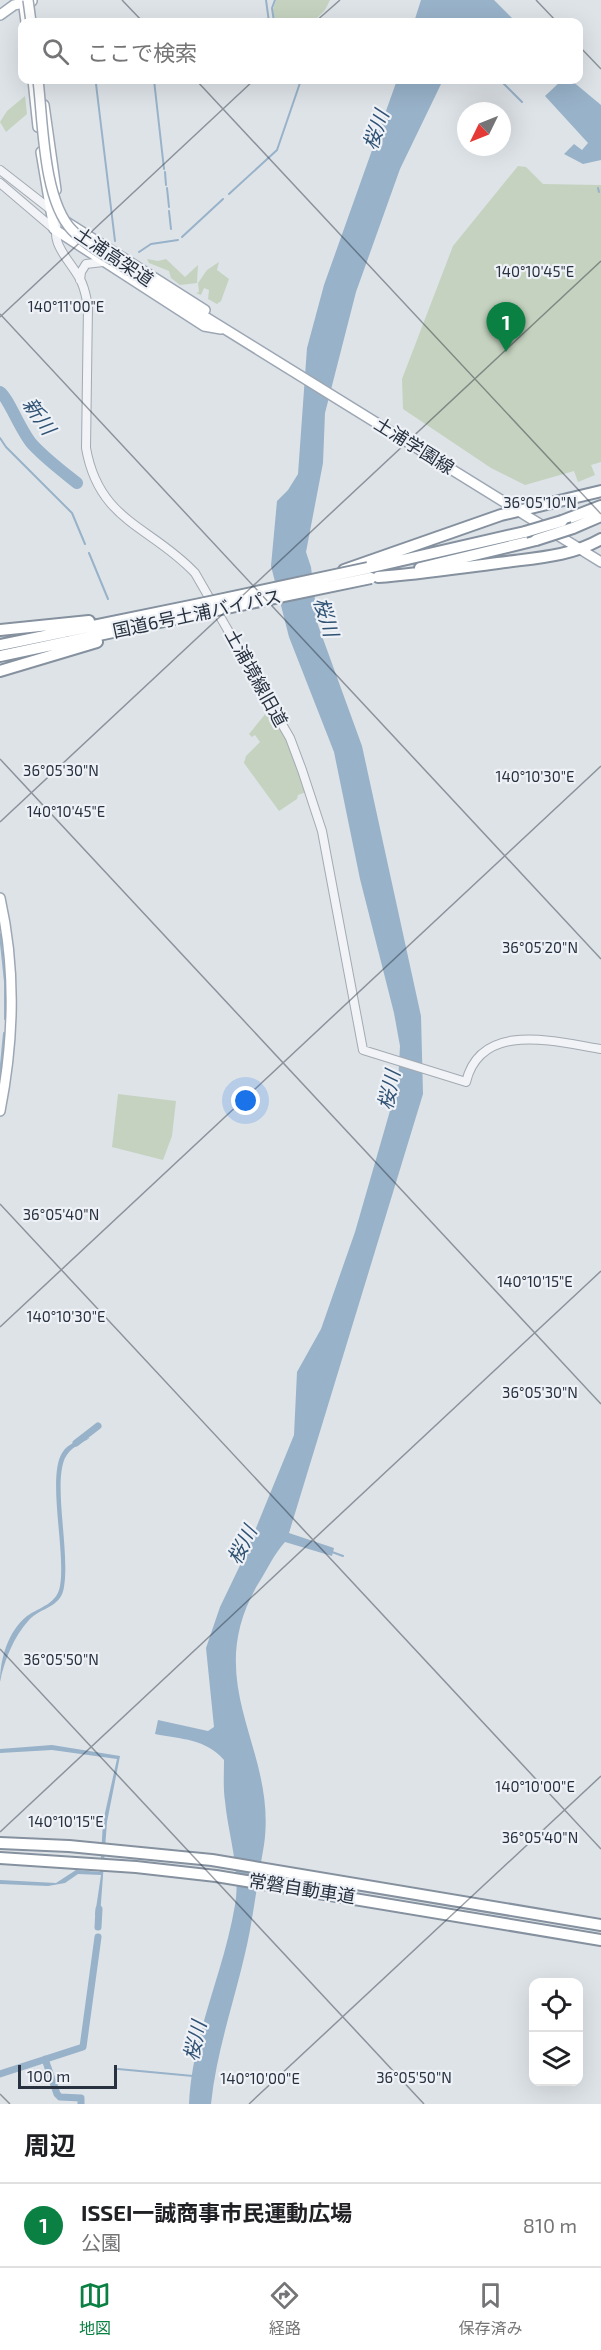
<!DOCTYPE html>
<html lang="ja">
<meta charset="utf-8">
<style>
body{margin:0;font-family:"Exo 2","Noto Sans JP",sans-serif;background:#f2f2f2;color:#202124}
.controls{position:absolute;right:18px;bottom:18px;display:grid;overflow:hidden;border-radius:12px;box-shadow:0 6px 24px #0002}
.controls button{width:54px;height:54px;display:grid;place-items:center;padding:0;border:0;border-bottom:2px solid #e0e0e0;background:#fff;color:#202124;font:30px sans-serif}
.compass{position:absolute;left:457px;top:102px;width:54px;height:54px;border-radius:50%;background:#fff;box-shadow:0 6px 24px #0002;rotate:227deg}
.scale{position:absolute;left:18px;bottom:15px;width:99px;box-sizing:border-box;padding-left:6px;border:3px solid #27313f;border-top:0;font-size:16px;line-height:21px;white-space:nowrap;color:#27313f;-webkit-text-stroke:4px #eef1f6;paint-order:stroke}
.you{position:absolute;left:246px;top:1101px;width:21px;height:21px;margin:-15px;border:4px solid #fff;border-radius:50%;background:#1a73e8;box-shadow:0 0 0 9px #1a73e833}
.badge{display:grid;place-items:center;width:39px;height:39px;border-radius:50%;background:#0b8043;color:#fff;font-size:20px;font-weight:700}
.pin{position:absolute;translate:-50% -50px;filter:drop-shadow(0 2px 3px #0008)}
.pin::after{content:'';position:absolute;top:32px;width:21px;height:18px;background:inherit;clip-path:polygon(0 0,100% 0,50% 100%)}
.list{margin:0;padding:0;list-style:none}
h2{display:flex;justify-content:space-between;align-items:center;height:78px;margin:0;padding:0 24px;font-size:26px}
h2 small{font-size:20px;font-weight:400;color:#757577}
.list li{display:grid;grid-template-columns:39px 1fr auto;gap:18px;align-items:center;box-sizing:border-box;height:84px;padding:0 24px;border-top:2px solid #e0e0e0}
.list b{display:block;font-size:22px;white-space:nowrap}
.list p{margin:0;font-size:20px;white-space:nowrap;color:#757577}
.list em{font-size:20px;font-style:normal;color:#757577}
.icon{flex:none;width:33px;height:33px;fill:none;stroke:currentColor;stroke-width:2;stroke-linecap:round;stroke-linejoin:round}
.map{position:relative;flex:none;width:601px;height:2104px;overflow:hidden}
.search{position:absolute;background:#fff;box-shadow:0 6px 24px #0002;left:18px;right:18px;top:18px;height:66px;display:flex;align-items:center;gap:15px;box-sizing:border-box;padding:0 21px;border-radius:12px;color:#757577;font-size:22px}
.sheet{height:162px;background:#fff}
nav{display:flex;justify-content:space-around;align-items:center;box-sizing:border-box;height:84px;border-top:2px solid #e0e0e0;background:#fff;font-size:16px;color:#757577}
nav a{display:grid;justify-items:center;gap:3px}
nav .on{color:#0b8043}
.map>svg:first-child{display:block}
.green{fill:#c5d2bf}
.water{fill:#98b2c9}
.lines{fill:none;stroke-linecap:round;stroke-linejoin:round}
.stream{stroke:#98b2c9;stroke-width:2}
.canal{stroke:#98b2c9;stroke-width:7}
.river{stroke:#98b2c9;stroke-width:12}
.minor-casing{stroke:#a3aab2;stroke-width:10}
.major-casing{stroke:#9da7b4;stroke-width:12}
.highway-casing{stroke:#85919f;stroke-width:14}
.minor{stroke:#f1f3f6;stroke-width:8}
.major{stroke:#fff;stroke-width:9}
.highway{stroke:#fff;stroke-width:10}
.major-bridge-casing{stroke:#9da7b4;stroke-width:12;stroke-linecap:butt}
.highway-bridge-casing{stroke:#85919f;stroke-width:14;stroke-linecap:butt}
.major-bridge{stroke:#fff;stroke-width:9}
.highway-bridge{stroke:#fff;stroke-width:10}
.ticks{fill:none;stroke:#27313f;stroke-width:1.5;stroke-opacity:0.45}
.labels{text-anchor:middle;stroke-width:4.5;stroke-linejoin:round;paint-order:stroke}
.street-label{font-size:18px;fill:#27313f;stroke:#eef1f6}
.water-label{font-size:20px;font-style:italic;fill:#305274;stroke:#eef1f6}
.ticks-label{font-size:15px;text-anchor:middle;fill:#27313f;stroke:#eef1f6;stroke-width:4.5;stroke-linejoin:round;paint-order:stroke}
</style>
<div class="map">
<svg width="601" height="2104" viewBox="0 0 601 2104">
<rect width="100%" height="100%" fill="#dee3e8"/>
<path class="green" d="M276,0H330L325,10L313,22H275L273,10Z
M25,96L27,114L6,132L0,122L7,111Z
M518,166L526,167L543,184L601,185V462L591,465L595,475L578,482L574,471L525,485L491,468L403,409L402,379L453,246Z
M147,259L158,261L166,259L185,277L198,265L197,283L180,285L171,278L169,271L149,263Z
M219,262L217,270L229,279L221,301L217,304L208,299L209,290L204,288L201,295L196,293L199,292L198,283L207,270Z
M271,707L288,739L306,792L298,795L297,799L279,811L244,763L246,756L260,742L255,735L252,737L249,734Z
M118,1094L176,1101L172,1136L163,1160L112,1147Z"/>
<path class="water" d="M421,0H494L516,22H414Z
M397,80H443L400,169L356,292L325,413L323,463L306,552L311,567L318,625L362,746L421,1016L423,1094L289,1533L334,1548L332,1556L285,1542C274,1554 267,1570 258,1584C199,1685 278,1748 264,1845C259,1873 255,1902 250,1930C239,1989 217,2045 211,2104H189C192,2035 224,1972 235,1905C241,1871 228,1834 225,1801C223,1787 224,1773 224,1760C206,1739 181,1739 155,1734L158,1720L208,1731L214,1727L206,1648L220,1607L245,1555L294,1435L297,1372L321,1329L355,1232L398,1083L400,1046L394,1013L360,879L334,752L289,637L271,566L277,501L288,490L298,474L307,348L324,285Z
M562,80H571L601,105V160L583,164L564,154L574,144L582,150L588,143L545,96Z
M90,1438C81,1443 70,1448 65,1458C53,1484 70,1552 64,1587C61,1608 41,1607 29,1620C14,1636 4,1661 0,1682C0,1659 8,1631 27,1616C40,1607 57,1604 60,1586C66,1552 47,1478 62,1453C68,1443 79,1440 90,1438Z
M52,1745L120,1756L107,1822L100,1916L95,1915L101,1875L78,1874L65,1883L48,1886L0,1884V1880L56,1883L76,1870L100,1872L103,1822L117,1759L52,1750L0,1753V1749Z"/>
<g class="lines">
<path class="stream" d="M266,0L269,22
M274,22L272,8L275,0
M154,80L164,169
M500,80L522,102
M96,84L115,241
M165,172L166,185
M167,188L169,207
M598,188L599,192
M229,194L277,150L301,80
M169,211L171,229
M182,237L223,199
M139,252L151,244L178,240
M0,438L6,447L72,513L85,544
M89,553L108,599
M0,934L5,982V1019
M0,1075L4,1033
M332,1552L343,1556
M118,2069L193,2076"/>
<path class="canal" d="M76,1443L98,1426
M98,1927L99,1909
M45,2059L57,2094L60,2097L81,2098V2104
M0,2074L83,2047L98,1937"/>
<path class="river" d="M0,392C8,397 22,434 33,445C46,459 62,471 77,483"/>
<g class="minor-casing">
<path id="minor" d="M0,170L59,216C48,244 68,257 80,279C85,288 86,297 88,306L86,448C99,522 151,526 195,573L290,738L302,770L322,831L363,1050L466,1082C481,1020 556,1042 601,1049
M0,183L54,229
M80,280L81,272L86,264L103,262"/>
</g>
<g class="major-casing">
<path id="major" d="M23,0L26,22
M0,15L14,5L32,1
M33,80L38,127
M44,105L56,190
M41,152L54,229L204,326L221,329
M65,221L205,310
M136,274L601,562
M0,898C16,969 14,1040 0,1111"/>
</g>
<g class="highway-casing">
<path id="highway" d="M562,521L601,506
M573,528L601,516
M368,568L525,532
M420,568L536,540
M344,570L501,515L601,491
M378,577C419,574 458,568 498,563C533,558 570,557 601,539
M0,630L89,621
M0,645L205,603
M0,656L207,612
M0,671L97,642
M0,1843L69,1846L212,1860L601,1925
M0,1858L136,1867L216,1876L601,1940"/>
</g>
<use href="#minor" class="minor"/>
<use href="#major" class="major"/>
<use href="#highway" class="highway"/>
<g class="major-bridge-casing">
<path id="major-bridge" d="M28,0L31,22
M38,80C43,121 43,200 72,230C89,248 115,261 136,274"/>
</g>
<g class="highway-bridge-casing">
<path id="highway-bridge" d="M525,532L562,521
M536,540L573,528
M205,603L368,568
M207,612L371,578"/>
</g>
<use href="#major-bridge" class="major-bridge"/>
<use href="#highway-bridge" class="highway-bridge"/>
</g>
<path class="ticks" d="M122,0L143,22M536,0L557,22M315,22L340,0M578,45L601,69M196,80L601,514M0,314L601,959M0,317L254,80M0,759L601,1404M0,822L601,261M0,1204L601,1849M0,1327L601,766M0,1649L424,2104M0,1832L601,1271M0,2094L10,2104M249,2104L601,1776"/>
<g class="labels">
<g class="street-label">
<text transform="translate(114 257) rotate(34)" y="6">土浦高架道</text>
<text transform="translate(414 446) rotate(32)" y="6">土浦学園線</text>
<text transform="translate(197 614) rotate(-12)" y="6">国道6号土浦バイパス</text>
<text transform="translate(256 678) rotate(61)" y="6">土浦境線旧道</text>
<text transform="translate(302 1889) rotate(9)" y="6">常磐自動車道</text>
</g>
<g class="water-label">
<text transform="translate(376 130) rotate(-71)" y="7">桜川</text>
<text transform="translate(39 416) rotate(55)" y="7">新川</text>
<text transform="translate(326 617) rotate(73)" y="7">桜川</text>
<text transform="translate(389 1090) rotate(-78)" y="7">桜川</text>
<text transform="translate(242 1545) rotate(-63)" y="7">桜川</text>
<text transform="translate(195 2041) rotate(-77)" y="7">桜川</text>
</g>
</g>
<g class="ticks-label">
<text x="535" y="277">140°10'45"E</text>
<text x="66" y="312">140°11'00"E</text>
<text x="540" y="508">36°05'10"N</text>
<text x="61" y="776">36°05'30"N</text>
<text x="535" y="782">140°10'30"E</text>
<text x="66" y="817">140°10'45"E</text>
<text x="540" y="953">36°05'20"N</text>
<text x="61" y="1220">36°05'40"N</text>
<text x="535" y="1287">140°10'15"E</text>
<text x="66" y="1322">140°10'30"E</text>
<text x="540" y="1398">36°05'30"N</text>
<text x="61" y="1665">36°05'50"N</text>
<text x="535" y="1792">140°10'00"E</text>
<text x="66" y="1827">140°10'15"E</text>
<text x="540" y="1843">36°05'40"N</text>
<text x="414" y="2083">36°05'50"N</text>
<text x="260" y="2084">140°10'00"E</text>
</g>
</svg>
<div class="controls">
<button><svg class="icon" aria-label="locate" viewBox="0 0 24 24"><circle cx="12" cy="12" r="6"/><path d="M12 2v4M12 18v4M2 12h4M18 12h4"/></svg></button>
<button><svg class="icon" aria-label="layers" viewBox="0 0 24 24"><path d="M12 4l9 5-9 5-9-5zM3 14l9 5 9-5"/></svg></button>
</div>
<svg class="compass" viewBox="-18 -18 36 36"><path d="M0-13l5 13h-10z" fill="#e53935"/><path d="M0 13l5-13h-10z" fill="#757577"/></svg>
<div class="scale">100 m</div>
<div class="you"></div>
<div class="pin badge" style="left:506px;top:352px">1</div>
<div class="search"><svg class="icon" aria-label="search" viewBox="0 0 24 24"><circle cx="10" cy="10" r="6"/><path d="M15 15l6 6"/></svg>ここで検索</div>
</div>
<section class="sheet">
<h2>周辺<small></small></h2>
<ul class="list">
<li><span class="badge">1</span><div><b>ISSEI一誠商事市民運動広場</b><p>公園</p></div><em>810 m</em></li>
</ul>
</section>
<nav>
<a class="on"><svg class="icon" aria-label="map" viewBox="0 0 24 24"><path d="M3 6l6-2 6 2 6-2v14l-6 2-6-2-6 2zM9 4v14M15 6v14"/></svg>地図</a>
<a><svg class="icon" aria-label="directions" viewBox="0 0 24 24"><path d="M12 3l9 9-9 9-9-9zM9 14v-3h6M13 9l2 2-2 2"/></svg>経路</a>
<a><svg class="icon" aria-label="saved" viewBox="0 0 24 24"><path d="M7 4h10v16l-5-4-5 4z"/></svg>保存済み</a>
</nav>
